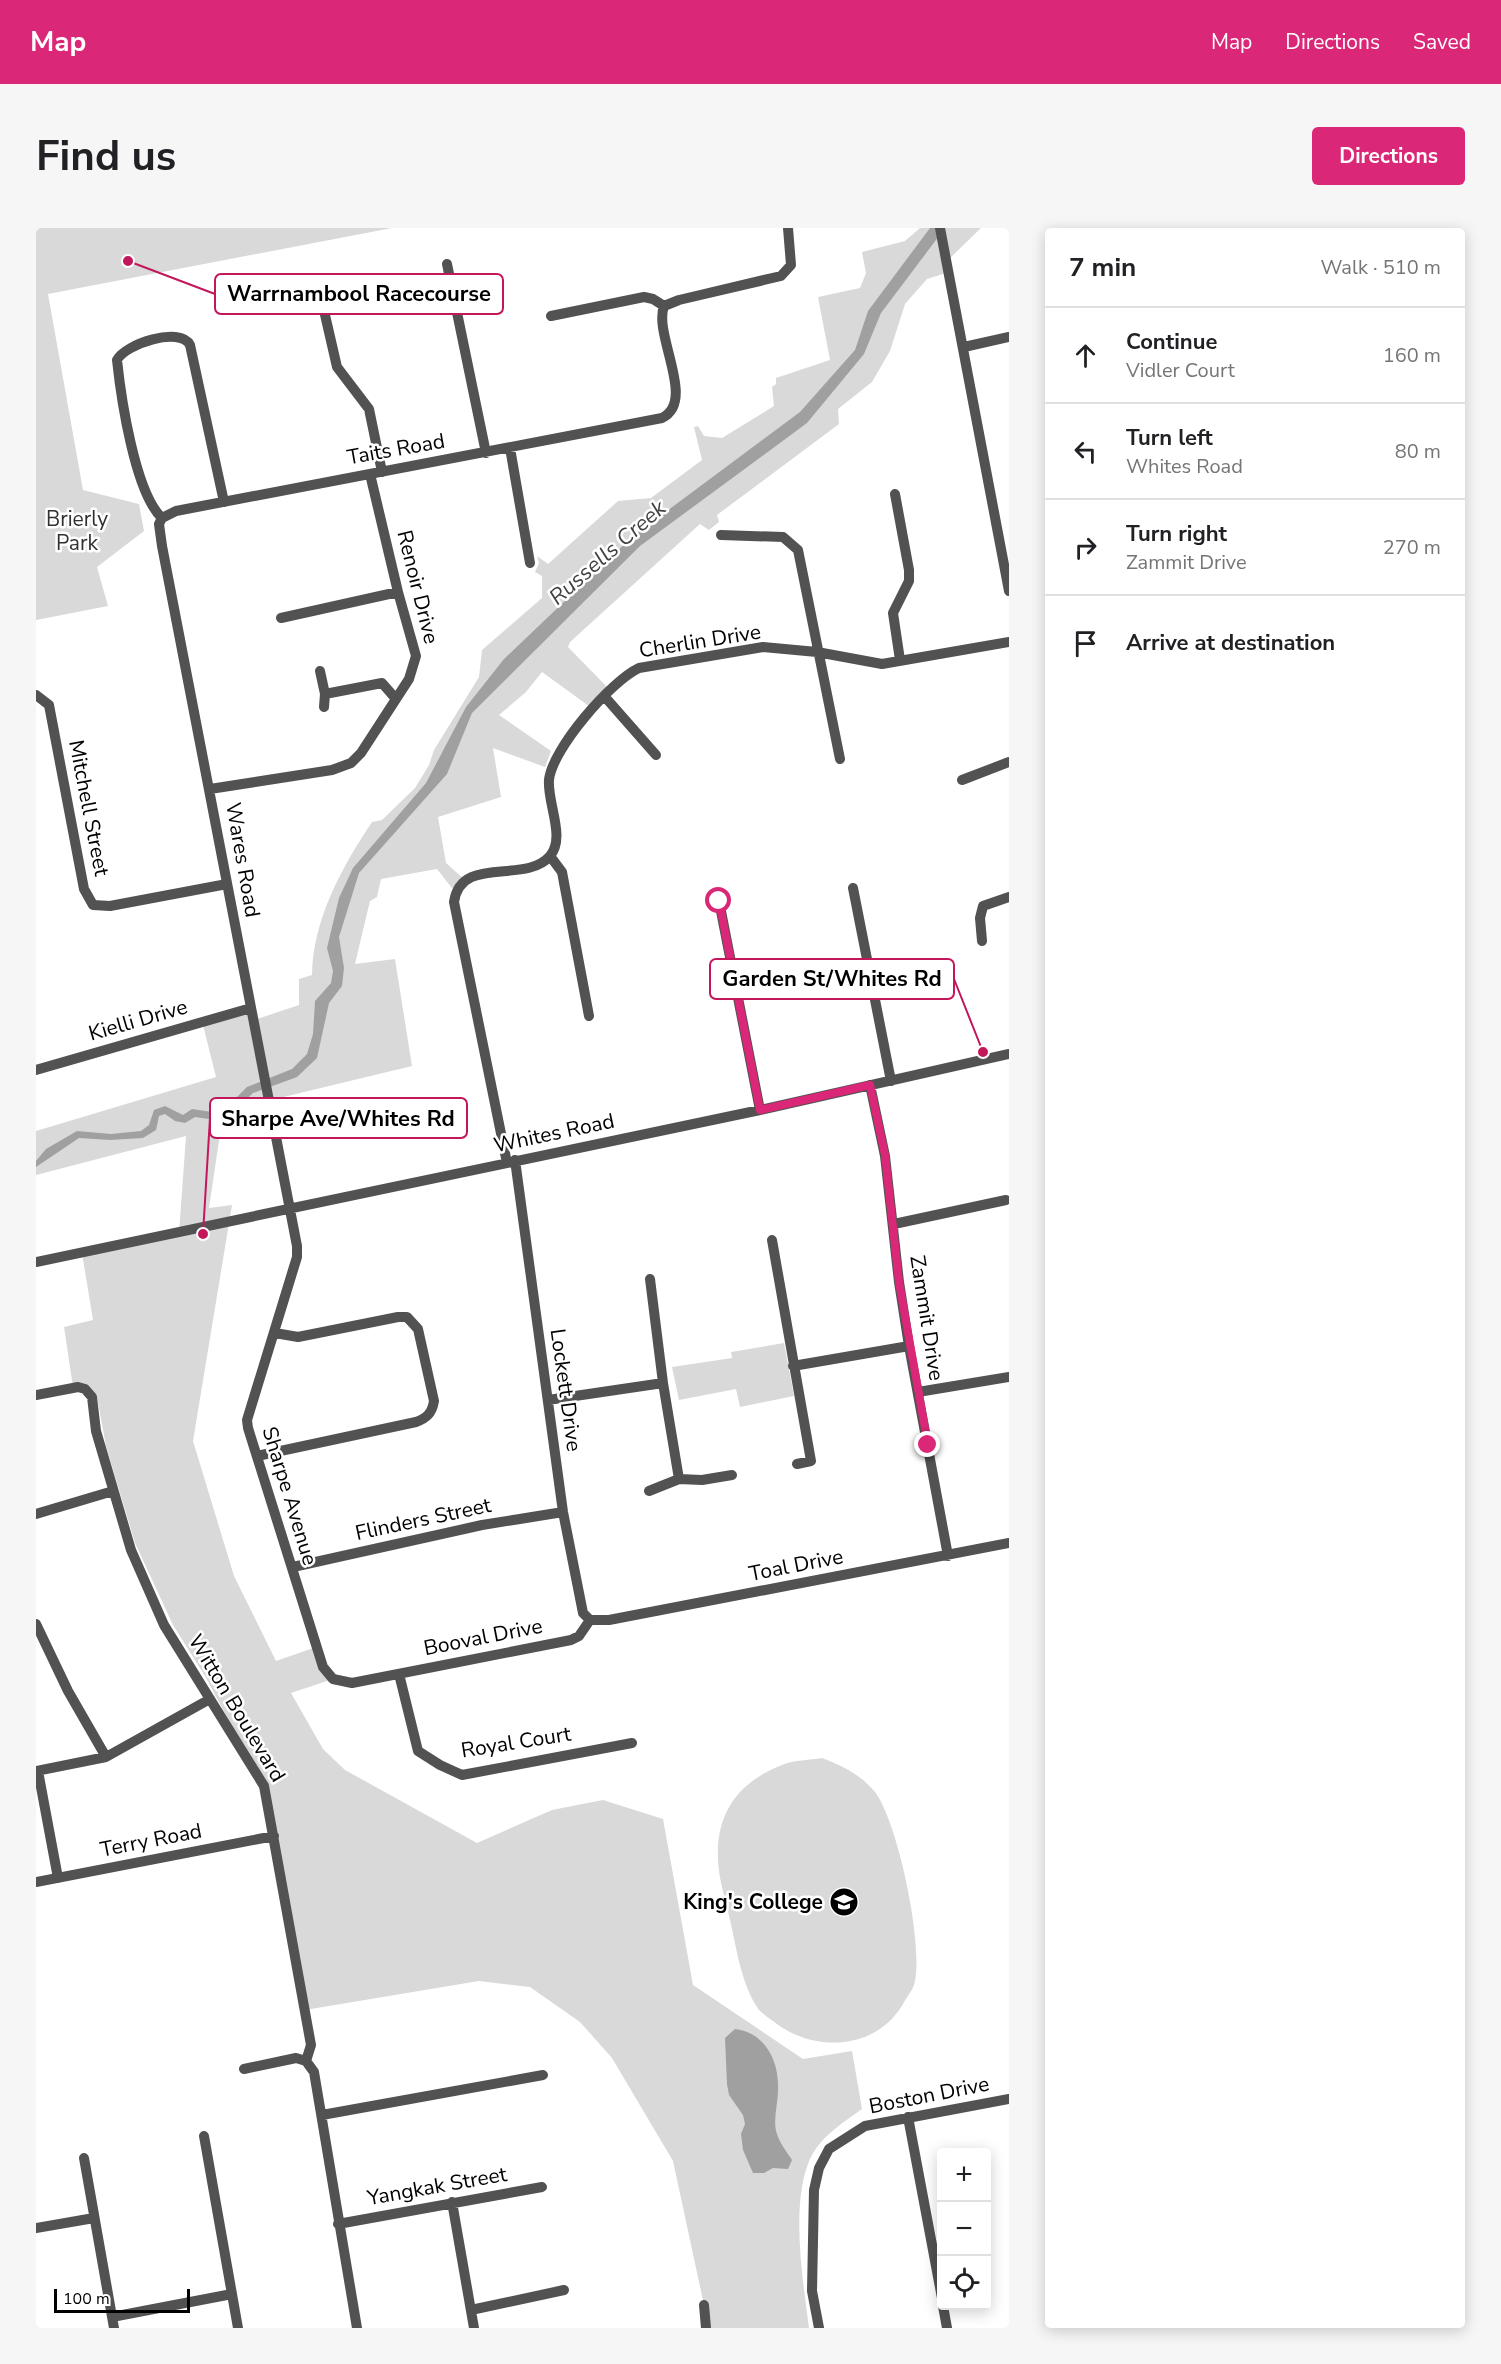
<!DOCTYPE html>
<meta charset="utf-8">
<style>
body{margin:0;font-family:"Nunito Sans",sans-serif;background:#f6f6f6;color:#202124}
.controls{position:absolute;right:18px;bottom:18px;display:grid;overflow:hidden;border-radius:6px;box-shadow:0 3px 15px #0003}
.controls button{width:54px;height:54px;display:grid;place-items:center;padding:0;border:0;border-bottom:2px solid #e0e0e0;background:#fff;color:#202124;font:30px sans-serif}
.scale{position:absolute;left:18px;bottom:15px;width:136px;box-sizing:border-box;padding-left:6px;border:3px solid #000;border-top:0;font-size:16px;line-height:21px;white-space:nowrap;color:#000;-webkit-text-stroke:4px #fff;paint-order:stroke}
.stop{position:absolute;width:18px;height:18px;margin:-14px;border:4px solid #db2777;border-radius:50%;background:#fff}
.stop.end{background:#db2777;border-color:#fff;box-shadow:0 2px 6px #0008}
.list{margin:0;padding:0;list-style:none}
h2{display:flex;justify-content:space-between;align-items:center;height:78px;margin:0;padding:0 24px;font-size:26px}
h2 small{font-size:20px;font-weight:400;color:#757577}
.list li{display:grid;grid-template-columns:39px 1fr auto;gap:18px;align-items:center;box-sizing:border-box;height:96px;padding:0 24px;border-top:2px solid #e0e0e0}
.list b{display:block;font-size:22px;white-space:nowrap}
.list p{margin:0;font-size:20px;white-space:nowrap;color:#757577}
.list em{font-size:20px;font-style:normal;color:#757577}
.icon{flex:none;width:33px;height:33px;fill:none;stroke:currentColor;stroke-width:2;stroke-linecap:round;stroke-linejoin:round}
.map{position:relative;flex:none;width:973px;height:2100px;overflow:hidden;border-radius:6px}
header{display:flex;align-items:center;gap:36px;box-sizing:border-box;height:84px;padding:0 30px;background:#db2777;color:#fff}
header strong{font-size:28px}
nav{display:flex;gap:33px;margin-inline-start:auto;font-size:21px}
.intro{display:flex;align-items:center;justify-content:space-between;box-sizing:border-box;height:144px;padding:0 36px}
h1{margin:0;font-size:42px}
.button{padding:15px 27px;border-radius:6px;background:#db2777;color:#fff;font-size:21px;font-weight:700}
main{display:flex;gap:36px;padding:0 36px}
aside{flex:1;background:#fff;border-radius:6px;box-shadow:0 3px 15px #0003}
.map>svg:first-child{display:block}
.green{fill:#d9d9d9}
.water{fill:#a0a0a0}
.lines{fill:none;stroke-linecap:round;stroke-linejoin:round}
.minor{stroke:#525252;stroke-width:10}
.route{stroke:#db2777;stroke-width:8}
.labels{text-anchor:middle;stroke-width:5;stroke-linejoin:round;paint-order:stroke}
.street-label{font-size:21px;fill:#000;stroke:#fff}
.park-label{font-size:21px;fill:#303030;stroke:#fff}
.poi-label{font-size:21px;font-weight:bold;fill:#000;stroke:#fff;text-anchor:end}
.water-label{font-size:22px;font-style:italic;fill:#414141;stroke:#fff}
.leader{fill:none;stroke:#c2185b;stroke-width:2}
.callout-dot{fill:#c2185b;stroke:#fff;stroke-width:2}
.callout{fill:#fff;stroke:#c2185b;stroke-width:2}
.callout-label{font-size:22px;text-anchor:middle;font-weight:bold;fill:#000}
</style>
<header>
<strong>Map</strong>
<nav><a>Map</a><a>Directions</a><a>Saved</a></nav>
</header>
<div class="intro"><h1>Find us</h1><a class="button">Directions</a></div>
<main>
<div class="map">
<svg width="973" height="2100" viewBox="0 0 973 2100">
<rect width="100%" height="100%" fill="#fff"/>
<path class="green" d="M0,0H356L12,66L47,262L103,276L108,303L61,339L72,378L0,392Z
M884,0H945L911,33L913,44L891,51L869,76L854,123L836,154L802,181L803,196L681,287L683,294L673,302L664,296L534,414L532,419L575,463L557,481L506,444L490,464L463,487L515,523L509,539L457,520L465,569L402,589L410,635L429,652L419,664L401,641L345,651L341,669L334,673L319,736L359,731L376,838L235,872L236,879L190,892L185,899L173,980L196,977L157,1213L198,1348L240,1433L280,1419L297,1451L255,1465L287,1521L309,1542L441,1615L516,1582L567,1572L627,1591L657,1757L767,1831L816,1823L826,1881C805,1896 781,1911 772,1936C755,1981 767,2053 773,2100H670L668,2077L637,1933L576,1830L544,1794L494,1759L443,1753L269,1782L228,1558L169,1448L137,1397L99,1315L70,1218L61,1169L37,1159L28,1099L57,1092L46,1025L143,1005L150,908L0,947V903L180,849L167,797L216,783L218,792L263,777V751L276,747C277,691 306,639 336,594L346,592L379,560L393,537L398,522L443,449L446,422L506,370V348L499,344L503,335L501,328L512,336L582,273L615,270L666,232L658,199L662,198L668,208L686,210L738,178L736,159L740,156V150L794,132L782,69L824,60L830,45L826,24L869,13Z
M748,1115L758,1168L704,1179L700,1161L643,1172L636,1139L696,1130L695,1124Z
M786,1530C807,1538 824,1546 839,1564C862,1594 889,1721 878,1757C876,1763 870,1770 867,1776C840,1823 776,1825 737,1793C733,1790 727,1786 723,1782C705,1756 701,1722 694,1692C690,1672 682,1650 682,1630C680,1584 704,1553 746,1537C758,1532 774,1532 786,1530Z"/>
<path class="water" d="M894,0H909L845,85L828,126L771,195L604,318L436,485L411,546L323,645L303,709L308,740L306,758L293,775L281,830L261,849L217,865L195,886L180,892L159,889L149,895L139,893L129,886L123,888L120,902L107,910L74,912L43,910L0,939V933L10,921L41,903L75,906L105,903L113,897L118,882L129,878L147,887L156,881L176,884L191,879L211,859L256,841L271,826L277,806L279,773L295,755L297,743L291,720L303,670L317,640L390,555L430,479L468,431L596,309L764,184L819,122L832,83Z
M699,1801C727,1804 742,1830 742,1857C743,1872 737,1889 740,1903C743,1914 750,1923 756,1932L752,1941L737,1940L728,1945H717L707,1922L705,1906L709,1896L707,1887L693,1867L691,1856L689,1810Z"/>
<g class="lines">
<path class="minor" d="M904,0L973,363
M411,36L450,225
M284,65L301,139L333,181L346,244
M628,78L643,72L745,48L755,37L752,0
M515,88L608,69L617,71L628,78
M928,119L973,109
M474,220L494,335
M859,266L873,342V353L857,385L864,432
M126,290L123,296L126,318L261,1018V1029L211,1192L212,1200L287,1439L297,1451L316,1455L535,1412L543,1408L554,1392
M126,290L140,283L626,190C661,173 617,107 628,78
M126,290C99,265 85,170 81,132C89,116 144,98 154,117L188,274
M685,307L747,309L762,322L804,531
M245,390L362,364
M284,443L289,466L288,479
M289,466L346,455L360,471
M0,467L13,477L48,661L57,677L74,678L191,656
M569,469L620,527
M926,552L973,534
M174,561L296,542L315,535L325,525L373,451L380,428L362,364L334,246
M514,628L526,644L553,788
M817,660L855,853
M683,673L724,882
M946,713L944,690L947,678L973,669
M0,842L215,780
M834,857L849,928L863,1054L873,1118L912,1328
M479,932L527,1284L547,1385L554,1392
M471,935L418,674C425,626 489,657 514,628C530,609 511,575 513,552C516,521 575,453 603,440L727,419L781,424L846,436L973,414
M858,996L970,972
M736,1012L775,1233L761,1236
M0,1034L724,882L973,826
M614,1051L627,1155
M757,1138L873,1118
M882,1164L973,1149
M0,1167L42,1159L49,1161L56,1169L60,1203L95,1322L128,1397L228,1558L275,1817L270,1833L278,1844L321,2100
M512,1172L627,1155L643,1251
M221,1228L380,1194C391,1190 396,1185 398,1173L382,1101L371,1089H362L262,1109L239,1105
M613,1263L643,1251L666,1252L696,1247
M0,1286L77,1263
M257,1339L446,1297L527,1284
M554,1392H573L973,1315
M0,1396L32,1463L70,1529
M363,1446L382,1523L404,1537L426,1547L596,1515
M0,1543L70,1529L174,1471
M2,1543L22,1650
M0,1654L238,1608
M208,1841L260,1830L270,1833
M286,1887L507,1847
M872,1889L906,2070
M168,1908L202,2100
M48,1930L78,2100
M416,1974L438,2100
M302,1996L506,1959
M0,2000L58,1990
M668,2077L670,2100
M907,2078L911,2100
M435,2082L528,2062
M76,2089L196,2066
M783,2100L776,2063L778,1962L783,1940L793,1921L829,1898L973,1871"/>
</g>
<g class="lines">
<path class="route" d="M683,673L724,882L834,857L849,927L863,1054L892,1217"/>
</g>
<defs>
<g id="school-disc" transform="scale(1.5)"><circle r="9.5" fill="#000" stroke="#fff"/><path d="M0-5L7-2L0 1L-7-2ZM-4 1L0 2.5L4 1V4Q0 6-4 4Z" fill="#fff"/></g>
</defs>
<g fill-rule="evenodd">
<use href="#school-disc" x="808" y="1674"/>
</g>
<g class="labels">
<g class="street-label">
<text transform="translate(360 221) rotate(-10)" y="7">Taits Road</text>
<text transform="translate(382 359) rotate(76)" y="7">Renoir Drive</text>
<text transform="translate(664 413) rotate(-9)" y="7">Cherlin Drive</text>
<text transform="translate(53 580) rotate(79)" y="7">Mitchell Street</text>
<text transform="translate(207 632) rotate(80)" y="7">Wares Road</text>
<text transform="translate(102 792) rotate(-16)" y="7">Kielli Drive</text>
<text transform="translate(518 905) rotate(-12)" y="7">Whites Road</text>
<text transform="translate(891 1090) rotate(81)" y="7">Zammit Drive</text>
<text transform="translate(530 1162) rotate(82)" y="7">Lockett Drive</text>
<text transform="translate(254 1268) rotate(73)" y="7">Sharpe Avenue</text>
<text transform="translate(387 1291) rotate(-12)" y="7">Flinders Street</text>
<text transform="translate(760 1337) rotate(-11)" y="7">Toal Drive</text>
<text transform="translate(447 1409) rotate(-11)" y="7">Booval Drive</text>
<text transform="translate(201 1480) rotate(59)" y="7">Witton Boulevard</text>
<text transform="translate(480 1514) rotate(-9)" y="7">Royal Court</text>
<text transform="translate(115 1612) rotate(-11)" y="7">Terry Road</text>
<text transform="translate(893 1867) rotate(-11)" y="7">Boston Drive</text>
<text transform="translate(401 1958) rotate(-10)" y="7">Yangkak Street</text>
</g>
<g class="park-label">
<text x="41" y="298">Brierly<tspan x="41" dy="24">Park</tspan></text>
</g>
<g class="poi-label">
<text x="787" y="1681">King's College</text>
</g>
<g class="water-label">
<text transform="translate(571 324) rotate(-41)" y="8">Russells Creek</text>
</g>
</g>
<path class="leader" d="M92 33L179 66M947 824L918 751M167 1006L174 890"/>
<g class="callout-dot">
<circle cx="92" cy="33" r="6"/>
<circle cx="947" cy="824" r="6"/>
<circle cx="167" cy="1006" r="6"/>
</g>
<g class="callout">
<rect x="179" y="46" width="288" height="40" rx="6"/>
<rect x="674" y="731" width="244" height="40" rx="6"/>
<rect x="174" y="870" width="257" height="40" rx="6"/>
</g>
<g class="callout-label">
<text x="323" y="73">Warrnambool Racecourse</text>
<text x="796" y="758">Garden St/Whites Rd</text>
<text x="302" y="898">Sharpe Ave/Whites Rd</text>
</g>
</svg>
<div class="controls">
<button>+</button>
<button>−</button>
<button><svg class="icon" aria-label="locate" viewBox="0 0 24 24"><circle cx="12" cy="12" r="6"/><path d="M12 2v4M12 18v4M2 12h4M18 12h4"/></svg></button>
</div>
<div class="scale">100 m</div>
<div class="stop" style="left:683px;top:673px"></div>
<div class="stop end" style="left:892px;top:1217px"></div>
</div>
<aside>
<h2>7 min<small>Walk · 510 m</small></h2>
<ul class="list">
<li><svg class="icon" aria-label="ahead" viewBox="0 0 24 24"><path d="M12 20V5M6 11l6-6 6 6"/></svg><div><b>Continue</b><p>Vidler Court</p></div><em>160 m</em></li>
<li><svg class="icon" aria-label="left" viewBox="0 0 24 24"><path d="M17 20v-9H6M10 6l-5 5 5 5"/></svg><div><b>Turn left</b><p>Whites Road</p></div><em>80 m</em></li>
<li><svg class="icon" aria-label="right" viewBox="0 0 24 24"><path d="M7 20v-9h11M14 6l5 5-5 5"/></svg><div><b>Turn right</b><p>Zammit Drive</p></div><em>270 m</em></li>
<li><svg class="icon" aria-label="arrive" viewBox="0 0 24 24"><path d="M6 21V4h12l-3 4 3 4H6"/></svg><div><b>Arrive at destination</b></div></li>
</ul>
</aside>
</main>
